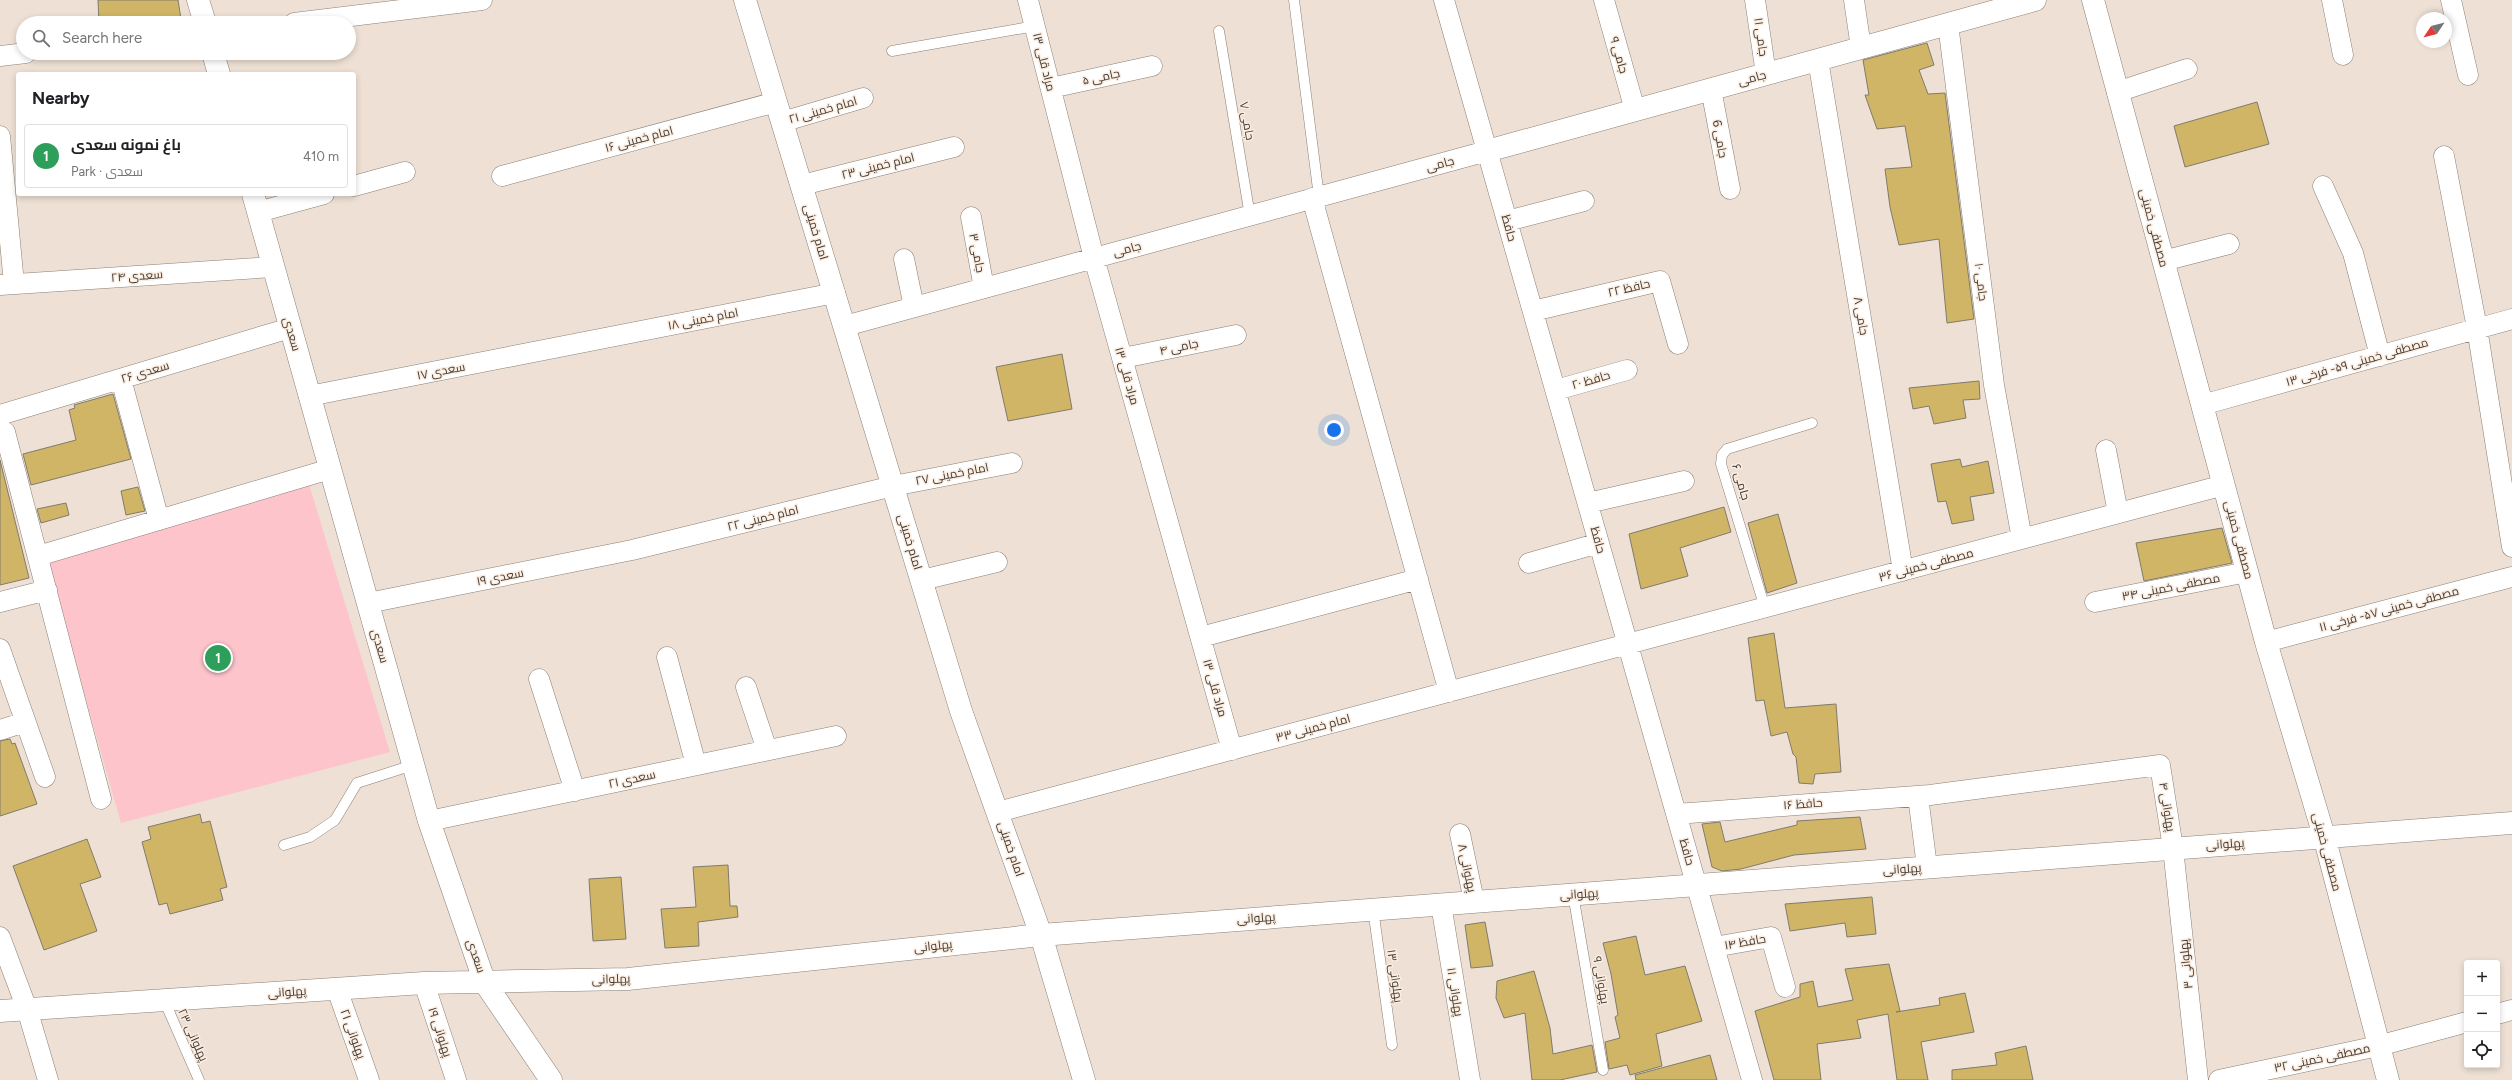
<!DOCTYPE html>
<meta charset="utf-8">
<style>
body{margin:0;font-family:Figtree,Cairo,sans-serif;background:#f2f2f2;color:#202124}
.controls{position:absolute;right:12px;bottom:12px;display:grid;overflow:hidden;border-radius:4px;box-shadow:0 2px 6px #0003}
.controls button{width:36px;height:36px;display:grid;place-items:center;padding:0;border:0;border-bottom:1px solid #e0e0e0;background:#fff;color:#202124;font:20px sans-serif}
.compass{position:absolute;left:2416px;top:12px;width:36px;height:36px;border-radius:50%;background:#fff;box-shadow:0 2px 6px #0003;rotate:235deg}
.you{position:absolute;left:1334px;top:430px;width:14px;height:14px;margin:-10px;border:3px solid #fff;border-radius:50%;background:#1a73e8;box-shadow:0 0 0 6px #1a73e833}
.badge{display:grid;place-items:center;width:26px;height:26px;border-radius:50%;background:#2e787a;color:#fff;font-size:13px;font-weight:700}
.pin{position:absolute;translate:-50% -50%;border:2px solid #fff;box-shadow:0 1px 4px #0006}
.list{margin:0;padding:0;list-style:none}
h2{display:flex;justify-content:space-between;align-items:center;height:52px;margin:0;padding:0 16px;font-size:17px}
h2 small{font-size:13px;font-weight:400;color:#757577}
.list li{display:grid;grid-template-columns:26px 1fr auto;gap:12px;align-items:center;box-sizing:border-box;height:64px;margin:0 8px 8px;padding:0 8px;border:1px solid #e0e0e0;border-radius:4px}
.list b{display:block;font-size:15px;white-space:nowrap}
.list p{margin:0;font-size:13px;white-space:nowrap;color:#757577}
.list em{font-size:13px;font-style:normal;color:#757577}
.icon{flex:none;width:22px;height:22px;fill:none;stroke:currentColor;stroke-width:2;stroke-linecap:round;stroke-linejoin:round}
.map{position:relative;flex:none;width:2512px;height:1080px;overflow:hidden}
.search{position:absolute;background:#fff;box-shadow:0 2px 6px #0003;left:16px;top:16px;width:340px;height:44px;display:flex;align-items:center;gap:10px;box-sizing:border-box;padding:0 14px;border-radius:22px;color:#757577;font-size:15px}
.panel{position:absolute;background:#fff;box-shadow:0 2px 6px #0003;left:16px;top:72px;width:340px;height:124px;border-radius:4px}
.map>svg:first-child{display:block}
.green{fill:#fdc4cb}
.building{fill:#d1b566;stroke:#807b6c}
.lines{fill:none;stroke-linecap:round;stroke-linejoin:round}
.lane-casing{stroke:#8c7f74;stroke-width:11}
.street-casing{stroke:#8c7f74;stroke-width:21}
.secondary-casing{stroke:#8c7f74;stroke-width:23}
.lane{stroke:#fff;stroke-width:10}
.street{stroke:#fff;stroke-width:20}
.secondary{stroke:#fff;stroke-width:22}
.labels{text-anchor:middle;stroke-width:3;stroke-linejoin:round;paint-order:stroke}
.street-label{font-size:12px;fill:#3f3a35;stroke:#fcede1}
</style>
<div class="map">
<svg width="2512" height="1080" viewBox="0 0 2512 1080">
<rect width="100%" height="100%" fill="#eee0d4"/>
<path class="green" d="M309,484L390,752L121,823L47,563Z"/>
<path class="building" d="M98,0H178L181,19L99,23Z
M1927,43L1934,65L1919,70L1928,94L1945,93L1974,319L1947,323L1939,239L1899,245L1890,207L1885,169L1912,167L1905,126L1877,129L1865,95H1869L1863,60Z
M2257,102L2269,144L2185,167L2174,126Z
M1062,354L1072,409L1008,421L996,367Z
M1979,381L1980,399L1963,400L1966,418L1934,424L1929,406L1913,409L1909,388Z
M113,394L131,459L31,485L23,454L76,440L69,410L75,408L74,405Z
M1960,459L1962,467L1988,461L1994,493L1970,497L1974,520L1952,524L1946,501L1938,502L1931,464Z
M0,460L29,578L0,585Z
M138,487L145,511L126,515L121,491Z
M66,503L69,515L41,523L37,509Z
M1724,507L1731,532L1680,548L1688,576L1641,589L1629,534Z
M1778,514L1797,583L1767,593L1748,523Z
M2222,528L2232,563L2144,581L2136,543Z
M1774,633L1785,708L1836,704L1841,772L1815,774L1813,784L1799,783L1796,757L1793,754L1787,732L1771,736L1764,700L1756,701L1748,638Z
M10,739L12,744L15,743L37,804L0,816V741Z
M200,814L202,823L210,821L227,887L220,889L223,900L170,914L167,903L159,905L142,842L151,839L148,827Z
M1860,817L1866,849L1794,855L1741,869L1722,871L1712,867L1702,824L1720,822L1725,842L1797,825V821Z
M87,839L101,877L80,884L97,931L44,950L13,866Z
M728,865L730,906H737L738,917L698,922L699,946L665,948L661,909L696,907L693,867Z
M621,877L626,939L593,941L589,879Z
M1872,897L1876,934L1847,937L1845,923L1790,931L1785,904Z
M1485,922L1493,966L1471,968L1465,925Z
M1636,936L1645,975L1685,966L1702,1021L1656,1034L1662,1066L1630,1075L1627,1065L1609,1069L1605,1042L1620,1038L1615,1017L1618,1015L1611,974L1603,943Z
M1889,964L1900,1011L1896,1012L1940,1005L1939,998L1965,993L1974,1032L1921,1042L1928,1080H1897L1888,1014L1857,1020L1861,1038L1817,1044L1821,1080H1774L1755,1011L1800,997V984L1813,981L1818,1007L1853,1000L1845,969Z
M1534,971L1550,1028L1553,1054L1592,1045L1597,1072L1560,1080H1532L1525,1013L1504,1018L1496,998L1497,981Z
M2026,1046L2033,1080H1952V1070L1997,1065L1995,1053Z
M1710,1055L1717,1080H1636L1635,1075Z"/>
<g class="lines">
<g class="lane-casing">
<path id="lane" d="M1294,0L1319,197
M1219,31L1250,216
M892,51L1035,26
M1765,608L1721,464L1722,455L1727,449L1812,423
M284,845L310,837L335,820L357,783L413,765
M1573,894L1603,1070
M1373,909L1392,1045
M164,1000L199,1080"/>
</g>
<g class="street-casing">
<path id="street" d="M1028,0L1094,258L1232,750
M1444,0L1752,1080
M1604,0L1635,110
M1755,0L1766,74
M1854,0L1861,48
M2332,0L2343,55
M2451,0L2468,75
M294,23L482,0
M1948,24L1994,385L2022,539
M0,56L26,53
M1818,60L1903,571
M1051,88L1152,66
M1711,89L1730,189
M2117,92L2187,69
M782,122L863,98
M0,136L14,284
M2444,156L2477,328L2512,547
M502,176L776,102
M802,185L954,147
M354,186L405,172
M2323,186L2353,253L2380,356
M1312,198L1449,692
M258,212L324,194
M971,217L984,288
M1507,221L1584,201
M904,259L914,307
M2163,261L2229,244
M0,285L273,267
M1533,311L1660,281L1678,344
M845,326L1487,151
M1123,358L1236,335
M121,379L159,520
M1556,390L1627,370
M309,396L835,293
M2202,405L2512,319
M0,415L290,328
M5,432L101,799
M2106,450L2118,513
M1588,503L1684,481
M38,556L330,469
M1529,563L1599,543
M922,580L997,562
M0,602L47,590
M2095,602L2247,572
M368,603L632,550L893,486L1012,463
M1201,637L1418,579
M2266,642L2512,577
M0,649L45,777
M667,657L696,765
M539,679L575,791
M746,687L767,750
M0,730L25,722
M1918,796L1927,867
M998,812L2224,485
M1676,814L1930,795L2160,765L2173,848L2198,1080
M429,821L836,736
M1460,834L1474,901
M1441,904L1470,1080
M0,937L27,1009L48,1080
M1714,947L1771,937L1785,987
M424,983L456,1080
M337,989L369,1080
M2497,1014L2512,1010
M2219,1080L2378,1046L2467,1022"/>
</g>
<g class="secondary-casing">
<path id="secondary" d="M198,0L205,23
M745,0L961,711L1041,935L1084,1080
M2093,0L2266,642L2324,836L2388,1080
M213,53L219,74
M1487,151L2035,0
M253,194L429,821L485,983L551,1080
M0,1011L424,983L628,979L1041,935L2512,823"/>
</g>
<use href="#lane" class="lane"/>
<use href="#street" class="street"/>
<use href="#secondary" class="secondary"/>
</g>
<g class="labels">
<g class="street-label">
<text transform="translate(1761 37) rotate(82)" y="4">جامی ۱۱</text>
<text transform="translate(1619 55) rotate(74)" y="4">جامی ۹</text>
<text transform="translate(1044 62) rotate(76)" y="4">مراد قلی ۱۳</text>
<text transform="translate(1101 77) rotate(-12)" y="4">جامی ۵</text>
<text transform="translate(1752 78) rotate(-15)" y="4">جامی</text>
<text transform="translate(823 110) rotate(-16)" y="4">امام خمینی ۲۱</text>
<text transform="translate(1247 121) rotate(80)" y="4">جامی ۷</text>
<text transform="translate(639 139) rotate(-15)" y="4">امام خمینی ۱۶</text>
<text transform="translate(1720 139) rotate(80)" y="4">جامی 6</text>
<text transform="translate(1440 164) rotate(-15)" y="4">جامی</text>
<text transform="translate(878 166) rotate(-14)" y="4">امام خمینی ۲۳</text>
<text transform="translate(1509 228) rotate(74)" y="4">حافظ</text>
<text transform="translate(2154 228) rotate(75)" y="4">مصطفی خمینی</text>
<text transform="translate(816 232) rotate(73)" y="4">امام خمینی</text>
<text transform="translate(1127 249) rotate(-15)" y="4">جامی</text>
<text transform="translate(977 253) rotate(79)" y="4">جامی ۳</text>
<text transform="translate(137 276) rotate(-4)" y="4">سعدی ۲۴</text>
<text transform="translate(1981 282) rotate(83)" y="4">جامی ۱۰</text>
<text transform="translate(1629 288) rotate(-13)" y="4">حافظ ۲۲</text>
<text transform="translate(1861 316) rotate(80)" y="4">جامی ۸</text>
<text transform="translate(703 319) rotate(-11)" y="4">امام خمینی ۱۸</text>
<text transform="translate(292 334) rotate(74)" y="4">سعدی</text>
<text transform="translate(1179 347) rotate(-12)" y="4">جامی ۴</text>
<text transform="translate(2357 362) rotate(-16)" y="4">مصطفی خمینی ۵۹- فرخی ۱۳</text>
<text transform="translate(441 371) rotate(-11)" y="4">سعدی ۱۷</text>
<text transform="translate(145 372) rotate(-17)" y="4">سعدی ۲۶</text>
<text transform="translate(1127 376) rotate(74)" y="4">مراد قلی ۱۳</text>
<text transform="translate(1591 380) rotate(-16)" y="4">حافظ ۲۰</text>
<text transform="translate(952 474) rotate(-11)" y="4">امام خمینی ۲۷</text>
<text transform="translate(1741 482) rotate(74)" y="4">جامی ۶</text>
<text transform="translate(763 518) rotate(-14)" y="4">امام خمینی ۲۲</text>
<text transform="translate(1598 540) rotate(74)" y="4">حافظ</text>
<text transform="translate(2239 540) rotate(75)" y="4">مصطفی خمینی</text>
<text transform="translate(910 542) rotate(73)" y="4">امام خمینی</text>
<text transform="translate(1926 565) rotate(-15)" y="4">مصطفی خمینی ۳۶</text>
<text transform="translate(500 577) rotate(-11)" y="4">سعدی ۱۹</text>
<text transform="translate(2171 587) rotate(-11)" y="4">مصطفی خمینی ۳۴</text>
<text transform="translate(2389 609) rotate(-15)" y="4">مصطفی خمینی ۵۷- فرخی ۱۱</text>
<text transform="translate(380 646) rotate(74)" y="4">سعدی</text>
<text transform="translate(1215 688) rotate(74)" y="4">مراد قلی ۱۳</text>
<text transform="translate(1313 728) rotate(-15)" y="4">امام خمینی ۳۳</text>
<text transform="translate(632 779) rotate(-12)" y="4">سعدی ۲۱</text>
<text transform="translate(1803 804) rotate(-4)" y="4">حافظ ۱۶</text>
<text transform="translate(2167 807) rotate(81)" y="4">پهلوانی ۴</text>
<text transform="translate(2225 844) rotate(-4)" y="4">پهلوانی</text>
<text transform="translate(1011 849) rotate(71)" y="4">امام خمینی</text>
<text transform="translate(1687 852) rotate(74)" y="4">حافظ</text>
<text transform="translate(2327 852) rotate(75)" y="4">مصطفی خمینی</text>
<text transform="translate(1467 868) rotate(78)" y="4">پهلوانی ۸</text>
<text transform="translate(1902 869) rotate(-4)" y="4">پهلوانی</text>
<text transform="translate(1579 894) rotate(-4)" y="4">پهلوانی</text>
<text transform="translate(1256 918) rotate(-4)" y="4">پهلوانی</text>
<text transform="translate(1745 942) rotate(-10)" y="4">حافظ ۱۴</text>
<text transform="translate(933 946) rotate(-6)" y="4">پهلوانی</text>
<text transform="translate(476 956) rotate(71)" y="4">سعدی</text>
<text transform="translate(2186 964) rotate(-96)" y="4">پهلوانی ۳</text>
<text transform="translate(1395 976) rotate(82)" y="4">پهلوانی ۱۳</text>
<text transform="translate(611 979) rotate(-2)" y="4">پهلوانی</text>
<text transform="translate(1601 980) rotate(80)" y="4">پهلوانی ۹</text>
<text transform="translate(287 992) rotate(-4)" y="4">پهلوانی</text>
<text transform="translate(1455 992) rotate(81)" y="4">پهلوانی ۱۱</text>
<text transform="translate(440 1032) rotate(72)" y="4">پهلوانی ۱۹</text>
<text transform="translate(353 1034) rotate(70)" y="4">پهلوانی ۲۱</text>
<text transform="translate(193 1035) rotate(66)" y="4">پهلوانی ۲۳</text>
<text transform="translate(2322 1058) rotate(-12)" y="4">مصطفی خمینی ۳۲</text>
</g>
</g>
</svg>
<div class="controls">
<button>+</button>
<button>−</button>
<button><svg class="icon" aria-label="locate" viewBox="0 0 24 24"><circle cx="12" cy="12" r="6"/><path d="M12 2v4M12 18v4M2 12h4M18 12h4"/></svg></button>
</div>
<svg class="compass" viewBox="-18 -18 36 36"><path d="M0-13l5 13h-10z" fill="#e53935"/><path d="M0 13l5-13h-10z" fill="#757577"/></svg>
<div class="you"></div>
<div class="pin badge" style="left:218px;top:658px;background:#2e9e5b">1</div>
<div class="search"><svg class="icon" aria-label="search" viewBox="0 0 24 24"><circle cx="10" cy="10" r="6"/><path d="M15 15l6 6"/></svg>Search here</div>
<section class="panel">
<h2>Nearby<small></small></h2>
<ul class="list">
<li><span class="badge" style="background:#2e9e5b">1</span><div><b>باغ نمونه سعدی</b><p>Park · سعدی</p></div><em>410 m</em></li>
</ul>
</section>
</div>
